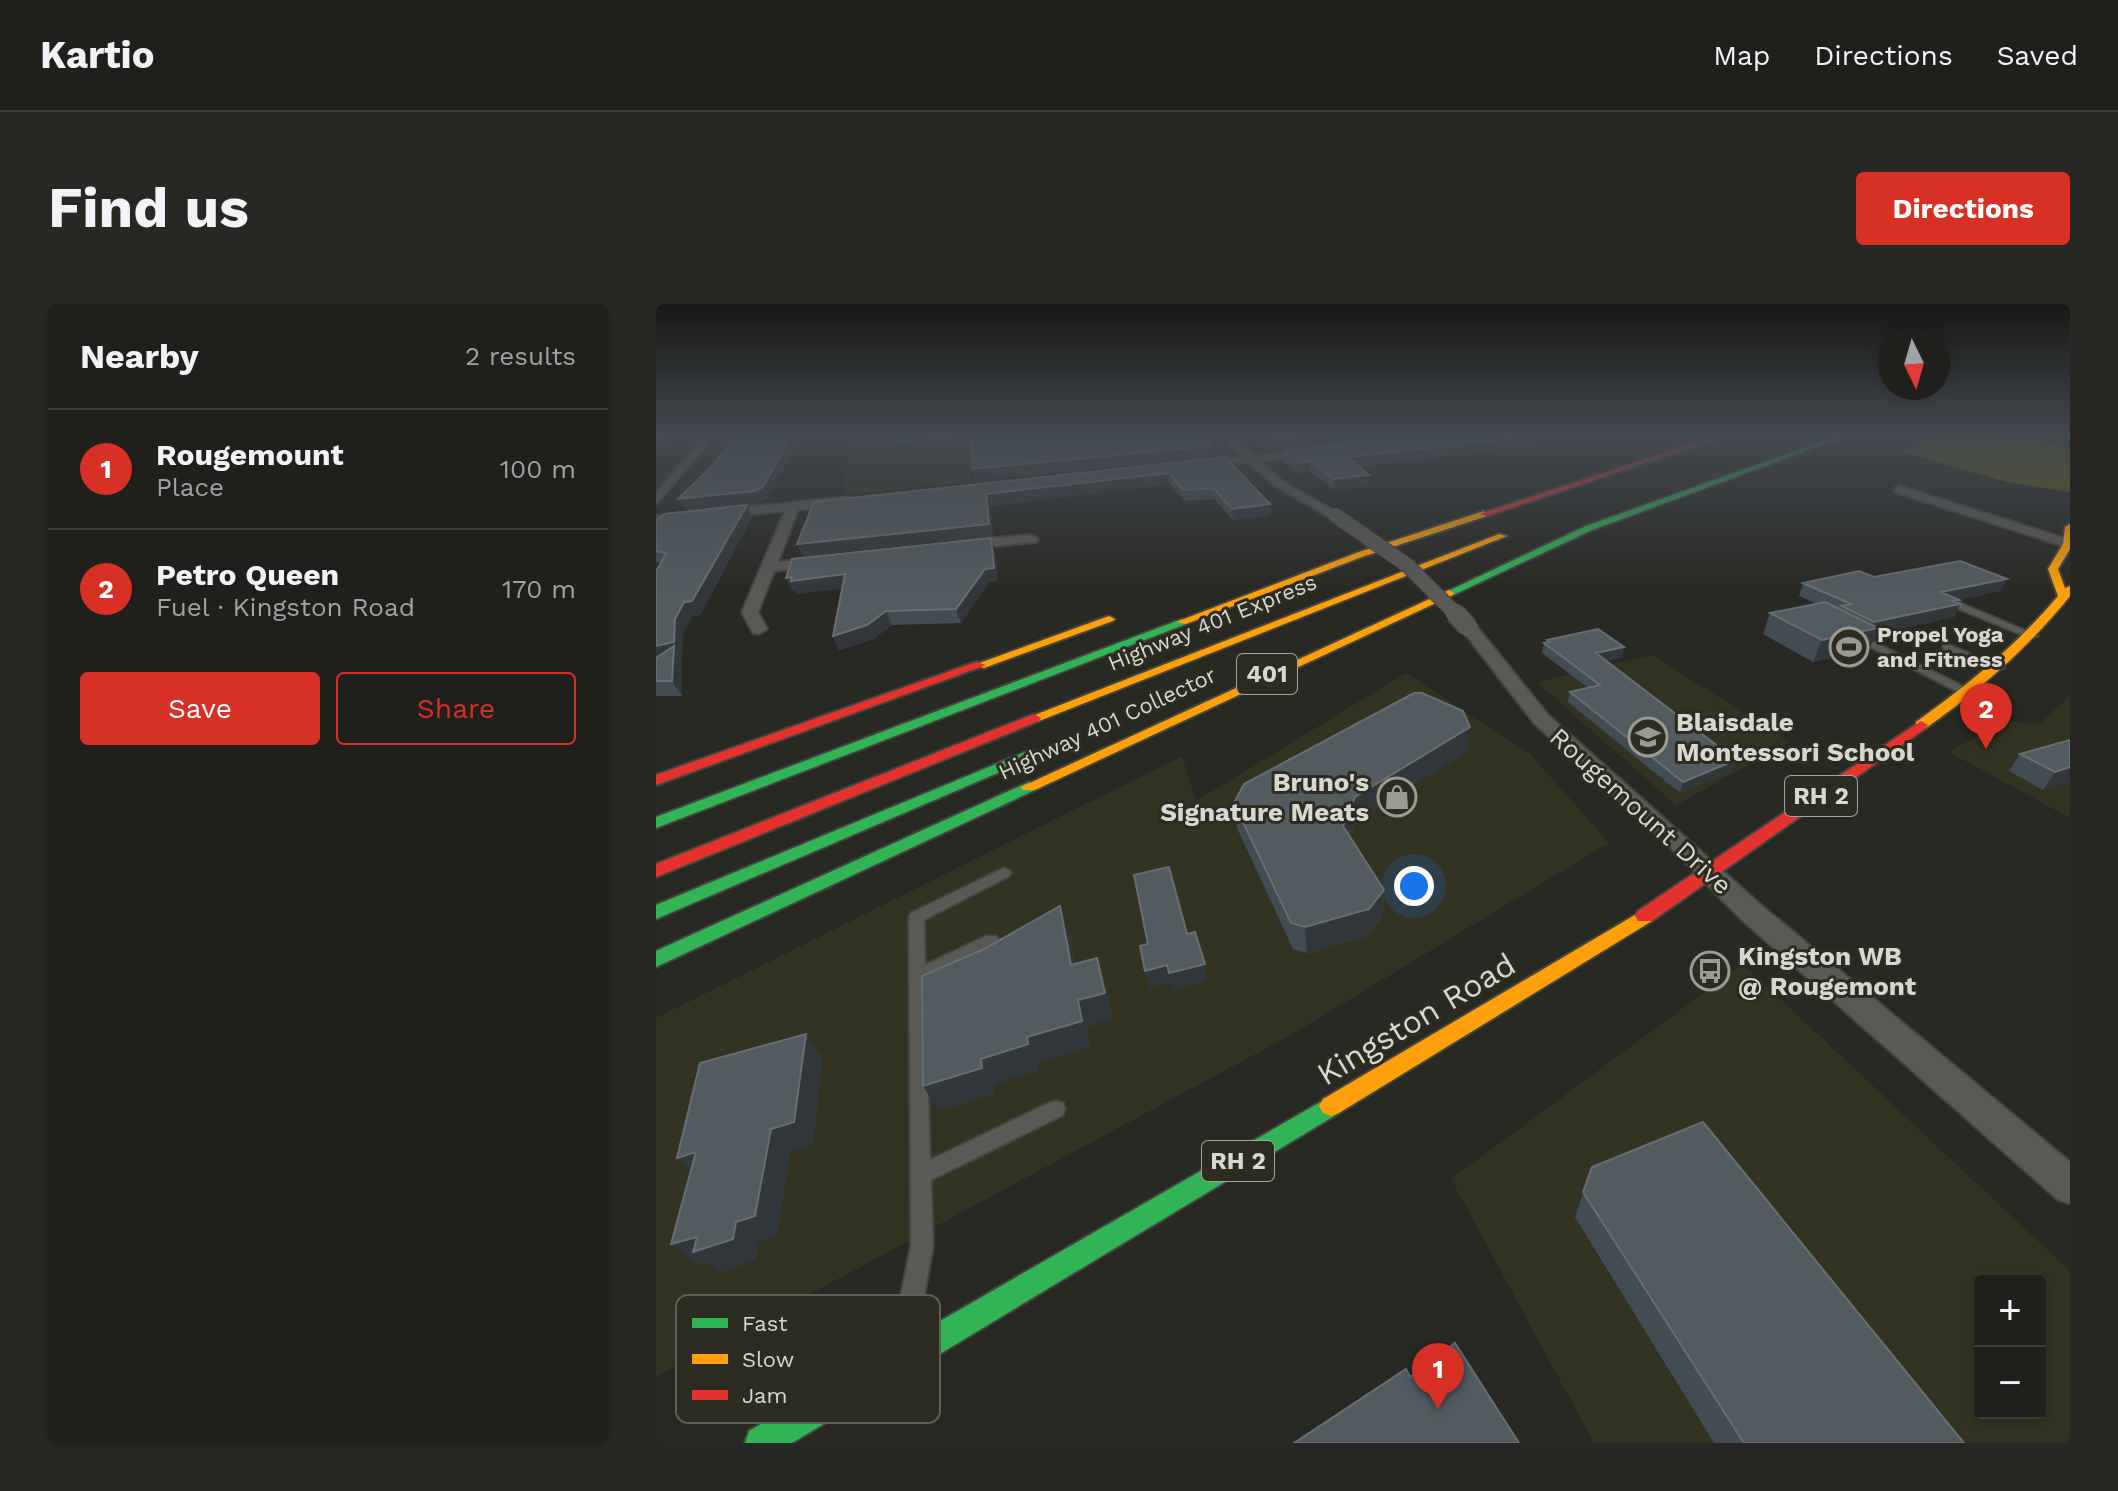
<!DOCTYPE html>
<meta charset="utf-8">
<style>
body{margin:0;font-family:"Work Sans",sans-serif;background:#272724;color:#f1f3f6}
.controls{position:absolute;right:24px;bottom:24px;display:grid;overflow:hidden;border-radius:8px;box-shadow:0 4px 12px #0003}
.controls button{width:72px;height:72px;display:grid;place-items:center;padding:0;border:0;border-bottom:2px solid #3c3d3a;background:#1f1f1b;color:#f1f3f6;font:40px sans-serif}
.compass{position:absolute;left:1222px;top:24px;width:72px;height:72px;border-radius:50%;background:#1f1f1b;box-shadow:0 4px 12px #0003;rotate:175deg}
.you{position:absolute;left:758px;top:582px;width:28px;height:28px;margin:-20px;border:6px solid #fff;border-radius:50%;background:#1a73e8;box-shadow:0 0 0 12px #1a73e833}
.badge{display:grid;place-items:center;width:52px;height:52px;border-radius:50%;background:#d93025;color:#fff;font-size:26px;font-weight:700}
.pin{position:absolute;translate:-50% -66px;filter:drop-shadow(0 2px 4px #0008)}
.pin::after{content:'';position:absolute;top:42px;width:28px;height:24px;background:inherit;clip-path:polygon(0 0,100% 0,50% 100%)}
.list{margin:0;padding:0;list-style:none}
h2{display:flex;justify-content:space-between;align-items:center;height:104px;margin:0;padding:0 32px;font-size:34px}
h2 small{font-size:26px;font-weight:400;color:#a1a2a3}
.list li{display:grid;grid-template-columns:52px 1fr auto;gap:24px;align-items:center;box-sizing:border-box;height:120px;padding:0 32px;border-top:2px solid #3c3d3a}
.list b{display:block;font-size:30px;white-space:nowrap}
.list p{margin:0;font-size:26px;white-space:nowrap;color:#a1a2a3}
.list em{font-size:26px;font-style:normal;color:#a1a2a3}
.actions{display:flex;gap:16px;padding:24px 32px}
.actions a{flex:1;padding:18px 0;border:2px solid #d93025;border-radius:8px;text-align:center;font-size:28px;color:#d93025}
.actions .main{background:#d93025;color:#fff}
.map{position:relative;flex:none;width:1414px;height:1139px;overflow:hidden;border-radius:8px}
header{display:flex;align-items:center;gap:48px;box-sizing:border-box;height:112px;padding:0 40px;background:#1f1f1b;border-bottom:2px solid #3c3d3a}
header strong{font-size:38px}
nav{display:flex;gap:44px;margin-inline-start:auto;font-size:28px}
.intro{display:flex;align-items:center;justify-content:space-between;box-sizing:border-box;height:192px;padding:0 48px}
h1{margin:0;font-size:56px}
.button{padding:20px 36px;border-radius:8px;background:#d93025;color:#fff;font-size:28px;font-weight:700}
main{display:flex;gap:48px;padding:0 48px}
aside{flex:1;background:#1f1f1b;border-radius:8px;box-shadow:0 4px 12px #0003}
.map>svg:first-child{display:block}
.built{fill:#332;fill-rule:evenodd}
.forest{fill:#5e590b}
.lines{fill:none;stroke-linecap:round;stroke-linejoin:round}
.lane-casing{stroke:#454540;stroke-width:4}
.street-casing{stroke:#454540;stroke-width:4}
.fast-casing{stroke:#454540;stroke-width:4}
.slow-casing{stroke:#454540;stroke-width:4}
.jam-casing{stroke:#454540;stroke-width:4}
.lane{fill:#595955;fill-rule:evenodd}
.street{fill:#595955;fill-rule:evenodd}
.fast{fill:#30b455;fill-rule:evenodd}
.slow{fill:#ff9f0a;fill-rule:evenodd}
.jam{fill:#e5322d;fill-rule:evenodd}
.street-bridge-far1-casing{stroke:#454540;stroke-width:16;stroke-linecap:butt}
.street-bridge-casing{stroke:#454540;stroke-width:22;stroke-linecap:butt}
.street-bridge-far1{stroke:#595955;stroke-width:14}
.street-bridge{stroke:#595955;stroke-width:19}
.wall{fill:#424c53}
.shaded-wall{fill:#31373a}
.building{fill:#525b60;stroke:#676e72;stroke-width:2}
.labels{text-anchor:middle;stroke-width:6;stroke-linejoin:round;paint-order:stroke}
.far-street-label{font-size:22px;fill:#d8d8d1;stroke:#2c2c21}
.far-poi-label{font-size:22px;font-weight:bold;fill:#d8d8d1;stroke:#2c2c21;text-anchor:start}
.shield{fill:#2c2c21;stroke:#a4a49c;stroke-width:2}
.shield-label{font-size:24px;font-weight:bold;fill:#d8d8d1}
.poi-label{font-size:26px;font-weight:bold;fill:#d8d8d1;stroke:#2c2c21;text-anchor:start}
.street-label{font-size:26px;fill:#d8d8d1;stroke:#2c2c21}
.near-street-label{font-size:32px;fill:#d8d8d1;stroke:#2c2c21}
.key{fill:#2c2c21;stroke:#606056;stroke-width:2}
.key-label{font-size:22px;fill:#d8d8d1}
</style>
<header>
<strong>Kartio</strong>
<nav><a>Map</a><a>Directions</a><a>Saved</a></nav>
</header>
<div class="intro"><h1>Find us</h1><a class="button">Directions</a></div>
<main>
<aside>
<h2>Nearby<small>2 results</small></h2>
<ul class="list">
<li><span class="badge">1</span><div><b>Rougemount</b><p>Place</p></div><em>100 m</em></li>
<li><span class="badge">2</span><div><b>Petro Queen</b><p>Fuel · Kingston Road</p></div><em>170 m</em></li>
</ul>
<div class="actions"><a class="main">Save</a><a>Share</a></div>
</aside>
<div class="map">
<svg width="1414" height="1139" viewBox="0 0 1414 1139">
<rect width="100%" height="100%" fill="#292924"/>
<path class="built" d="M180,129H311L316,178L187,191L194,135L177,136Z
M996,351L1134,438L1020,501L881,378Z
M750,369L875,451L953,539L633,732L0,1073V714L526,452L540,497Z
M1414,392V514L1293,448L1351,416L1382,421Z
M1087,660L1414,967V1139H938L795,875ZM1324,977H1384V1109H1324Z"/>
<path class="forest" d="M1278,129C1325,129 1369,131 1414,145V188L1351,178L1242,147L1258,143Z"/>
<g class="lines">
<g class="lane-casing">
<path id="lane" d="M1298,299H1304L1382,332L1374,334L1298,303Z
M1198,328L1316,387L1317,389L1312,392L1308,391L1195,333L1193,331Z
M1287,341H1293L1348,364L1340,366L1287,345Z
M348,564L353,566L355,569L353,572L268,616L269,661L330,632H340L343,636L340,640L269,675L274,856L393,799L400,797L407,799L409,805L407,811L275,876L277,942L261,1031L257,1039L249,1043L241,1039L237,1031L255,942L253,613L255,609Z"/>
</g>
<g class="street-casing">
<path id="street" d="M52,129H62L0,200V189Z
M560,129H570L597,152L665,146L661,151L604,157L626,177L685,211L675,214L618,181L592,158L533,163L537,158L586,153Z
M1243,182L1414,236V244L1239,188V184Z
M191,193L197,197L195,200L142,206L122,258L168,253L175,257L168,261L118,267L102,308L111,325L103,330L97,329L86,308L129,207L0,220V212Z
M375,231L382,235L380,238L303,245L296,241L303,237Z
M812,318L818,319L892,411L1105,601L1414,858V900L1401,895L1085,615L1013,542L878,419L804,323Z"/>
</g>
<g class="fast-casing">
<path id="fast" d="M1190,129H1198L936,226L797,291L788,289L930,222Z
M526,315L530,316V320L0,524V513Z
M374,446L379,447V453L0,615V601Z
M373,478L381,483L379,486L0,663V647Z
M675,792L683,795L687,802L683,809L136,1139H89L93,1127Z"/>
</g>
<g class="slow-casing">
<path id="slow" d="M828,207L831,212L706,253L530,320L520,318L700,249Z
M1414,220V245L1402,265L1409,284L1414,282V292C1372,344 1324,386 1270,424H1260V418C1312,381 1361,341 1402,292L1392,265L1407,240L1409,223Z
M843,230L851,232L383,417L378,418L371,414Z
M793,286L798,289L797,291L379,486H367L365,483Z
M453,312L459,315L457,317L328,364L318,361Z
M989,605L996,607L999,612L996,617L683,809L675,812L667,809L663,802L667,795Z"/>
</g>
<g class="jam-casing">
<path id="jam" d="M1069,129H1078L831,212L824,210Z
M320,358L330,361L0,481V471Z
M378,410L385,414L383,417L0,573V560Z
M1265,417L1272,421L1270,424L996,617H982L979,612L982,607Z"/>
</g>
<use href="#lane" class="lane"/>
<use href="#street" class="street"/>
<use href="#fast" class="fast"/>
<use href="#slow" class="slow"/>
<use href="#jam" class="jam"/>
<g class="street-bridge-far1-casing">
<path id="street-bridge-far1" d="M679,211L751,261L801,311"/>
</g>
<g class="street-bridge-casing">
<path id="street-bridge" d="M799,309L812,323"/>
</g>
<use href="#street-bridge-far1" class="street-bridge-far1"/>
<use href="#street-bridge" class="street-bridge"/>
</g>
<path class="wall" d="M595,129H872L878,142L703,162L713,171V182L678,186L655,168L641,169L627,157V147L699,139L615,146Z
M569,153L614,200L615,212L577,216L558,195L529,197L514,180L333,202L337,232L147,252L141,240Z
M96,213L44,311L36,312L27,329L26,353H25L26,356V392H0V267L5,259L0,258V218Z
M339,246L342,277L333,278L305,319L236,321L217,335L183,346L177,332L186,284L141,290L140,286L136,287L130,274Z
M1218,273L1351,275L1344,287L1303,296L1298,313L1220,330L1213,346L1157,358L1107,330L1114,309L1161,300L1143,292L1147,279Z
M891,336L968,343L966,353L950,357L1076,467L1024,489L912,398L914,388L932,384L886,349L888,339H890Z
M1414,436V477L1387,486L1353,467L1364,450Z
M812,447L699,518L694,532L728,586L727,612L712,632L651,649L637,645L581,524L578,499Z
M936,863L1308,1139H1058L919,913Z"/>
<path class="shaded-wall" d="M14,129H26L0,155V142Z
M137,129H146L112,194L104,199L29,206L22,195Z
M206,129H241L243,135L209,138Z
M704,129H813L615,146L614,136Z
M879,132L878,142L692,164V153Z
M315,133L318,143L241,149L238,138Z
M557,142L558,153L319,177L316,165Z
M654,157L655,168L641,169V159Z
M513,169L514,180L333,202L337,232L147,252L141,240L330,190Z
M713,171V182L678,186V175Z
M614,200L615,212L577,216L576,205Z
M91,201L96,213L44,311L36,312L27,329L26,353H25L26,356V392L16,377L0,358V342Z
M335,234L339,246L342,277L333,278L305,319L300,305Z
M189,270L195,283L141,290L140,286L136,287L130,274Z
M1351,275L1344,287L1303,296L1300,301L1304,300L1298,313L1220,330L1213,346L1157,358L1166,336L1215,326L1218,318L1285,288Z
M230,307L236,321L217,335L183,346L177,332Z
M968,343L966,353L938,359L940,349Z
M814,423L812,447L699,518L688,547L687,522L699,493Z
M1080,456L1076,467L1024,489L1027,478Z
M1414,463V477L1387,486L1399,468Z
M728,586L727,612L712,632L651,649L649,623Z
M404,602L413,628L425,688L415,661Z
M441,654L449,680L457,715L431,723L435,743L382,759L383,766L338,781L339,790L283,807L267,782L371,733L422,696Z
M549,660L552,677L517,687L513,669Z
M511,661L515,679L494,685L489,667Z
M150,730L167,754L157,841L135,848L121,933L103,939L100,956L63,969L50,959L41,961L15,940L80,918Z
M40,848L45,876L21,854Z"/>
<path class="building" d="M0,129H14L0,142Z
M82,129H137L107,183L99,187L22,195L54,164Z
M239,129H543L557,142L316,165L315,133L238,138Z
M605,129H704L614,136Z
M787,129H872L879,132L692,153L713,171L678,175L654,157L641,159L627,147Z
M569,153L614,200L576,205L557,184L527,186L513,169L330,190L333,220L141,240L158,198Z
M91,201L36,297L28,298L19,315L18,338L0,342V267L5,259L10,249L0,247V218L8,210Z
M335,234L338,264L329,265L300,305L230,307L211,321L177,332L189,270L135,277L136,273L130,274L136,255Z
M1304,257L1351,275L1285,288L1303,296L1297,297L1304,300L1218,318L1185,302L1195,300L1147,279L1203,267L1218,273Z
M1169,298L1222,324L1166,336L1114,309Z
M942,325L968,343L940,349L1080,456L1027,478L914,388L944,381L888,339L894,338L891,336Z
M18,342L16,377H0V354Z
M758,389H766L807,407L814,423L699,493L687,522L728,586L713,605L649,623L635,619L578,499L588,480Z
M1414,436V463L1399,468L1364,450Z
M513,563L531,630L539,628L549,660L513,669L511,661L489,667L484,642L492,640L478,571Z
M404,602L415,661L441,654L449,689L422,696L426,717L371,733L372,740L325,755L326,764L267,782L266,672L328,645Z
M150,730L138,818L115,825L99,912L80,918L77,935L37,948L41,933L15,940L40,848L21,854L44,759Z
M1047,818L1308,1139H1088L927,888L936,863Z
M799,1039L863,1139H638L750,1065L754,1073Z"/>
<linearGradient id="sky" x2="0" y2="1"><stop stop-color="#171714"/><stop offset="0.45" stop-color="#434950"/><stop offset="1" stop-color="#434950" stop-opacity="0"/></linearGradient>
<rect width="1414" height="288" fill="url(#sky)"/>
<defs>
<g id="stadium-ring" transform="scale(2)"><circle r="9.5" fill="#2c2c21" stroke="#9b9b94" stroke-width="1.5"/><path d="M0-5a6.5 5 0 1 0 0 10a6.5 5 0 1 0 0-10ZM-3.5-1.8h7v3.6h-7Z" fill="#9b9b94"/></g>
<g id="school-ring" transform="scale(2)"><circle r="9.5" fill="#2c2c21" stroke="#9b9b94" stroke-width="1.5"/><path d="M0-5L7-2L0 1L-7-2ZM-4 1L0 2.5L4 1V4Q0 6-4 4Z" fill="#9b9b94"/></g>
<g id="shop-ring" transform="scale(2)"><circle r="9.5" fill="#2c2c21" stroke="#9b9b94" stroke-width="1.5"/><path d="M-5-2.5h2.3a2.7 3.5 0 0 1 5.4 0H5L5.5 6h-11ZM-1.5-2.5h3a1.5 2.3 0 0 0-3 0Z" fill="#9b9b94"/></g>
<g id="bus-ring" transform="scale(2)"><circle r="9.5" fill="#2c2c21" stroke="#9b9b94" stroke-width="1.5"/><path d="M-5-6H5V4H4V6H2V4H-2V6H-4V4H-5ZM-3.5-4V0h7V-4ZM-3.5 1.2v1.5H-2V1.2ZM2 1.2v1.5H3.5V1.2Z" fill="#9b9b94"/></g>
</defs>
<g fill-rule="evenodd">
<use href="#stadium-ring" x="1193" y="343"/>
<use href="#school-ring" x="992" y="433"/>
<use href="#shop-ring" x="741" y="493"/>
<use href="#bus-ring" x="1054" y="667"/>
</g>
<g class="labels">
<g class="far-street-label">
<text transform="translate(556 318) rotate(-22)" y="8">Highway 401 Express</text>
<text transform="translate(451 419) rotate(-25)" y="8">Highway 401 Collector</text>
</g>
<g class="far-poi-label">
<text x="1221" y="338">Propel Yoga<tspan x="1221" dy="25">and Fitness</tspan></text>
</g>
<g class="shield">
<rect x="581" y="350" width="60" height="40" rx="6"/>
<rect x="1129" y="472" width="72" height="40" rx="6"/>
<rect x="546" y="837" width="72" height="40" rx="6"/>
</g>
<g class="shield-label">
<text x="611" y="378">401</text>
<text x="1165" y="500">RH 2</text>
<text x="582" y="865">RH 2</text>
</g>
<g class="poi-label">
<text x="1020" y="427">Blaisdale<tspan x="1020" dy="30">Montessori School</tspan></text>
<text x="713" y="487" text-anchor="end">Bruno's<tspan x="713" dy="30">Signature Meats</tspan></text>
<text x="1082" y="661">Kingston WB<tspan x="1082" dy="30">@ Rougemont</tspan></text>
</g>
<g class="street-label">
<text transform="translate(985 507) rotate(42)" y="9">Rougemount Drive</text>
</g>
<g class="near-street-label">
<text transform="translate(760 715) rotate(-31)" y="11">Kingston Road</text>
</g>
</g>
<rect x="20" y="991" width="264" height="128" rx="12" class="key"/>
<rect x="36" y="1014" width="36" height="10" fill="#30b455"/>
<rect x="36" y="1050" width="36" height="10" fill="#ff9f0a"/>
<rect x="36" y="1086" width="36" height="10" fill="#e5322d"/>
<g class="key-label">
<text x="86" y="1027">Fast</text>
<text x="86" y="1063">Slow</text>
<text x="86" y="1099">Jam</text>
</g>
</svg>
<div class="controls">
<button>+</button>
<button>−</button>
</div>
<svg class="compass" viewBox="-18 -18 36 36"><path d="M0-13l5 13h-10z" fill="#e53935"/><path d="M0 13l5-13h-10z" fill="#a1a2a3"/></svg>
<div class="you"></div>
<div class="pin badge" style="left:782px;top:1105px">1</div>
<div class="pin badge" style="left:1330px;top:445px">2</div>
</div>
</main>
